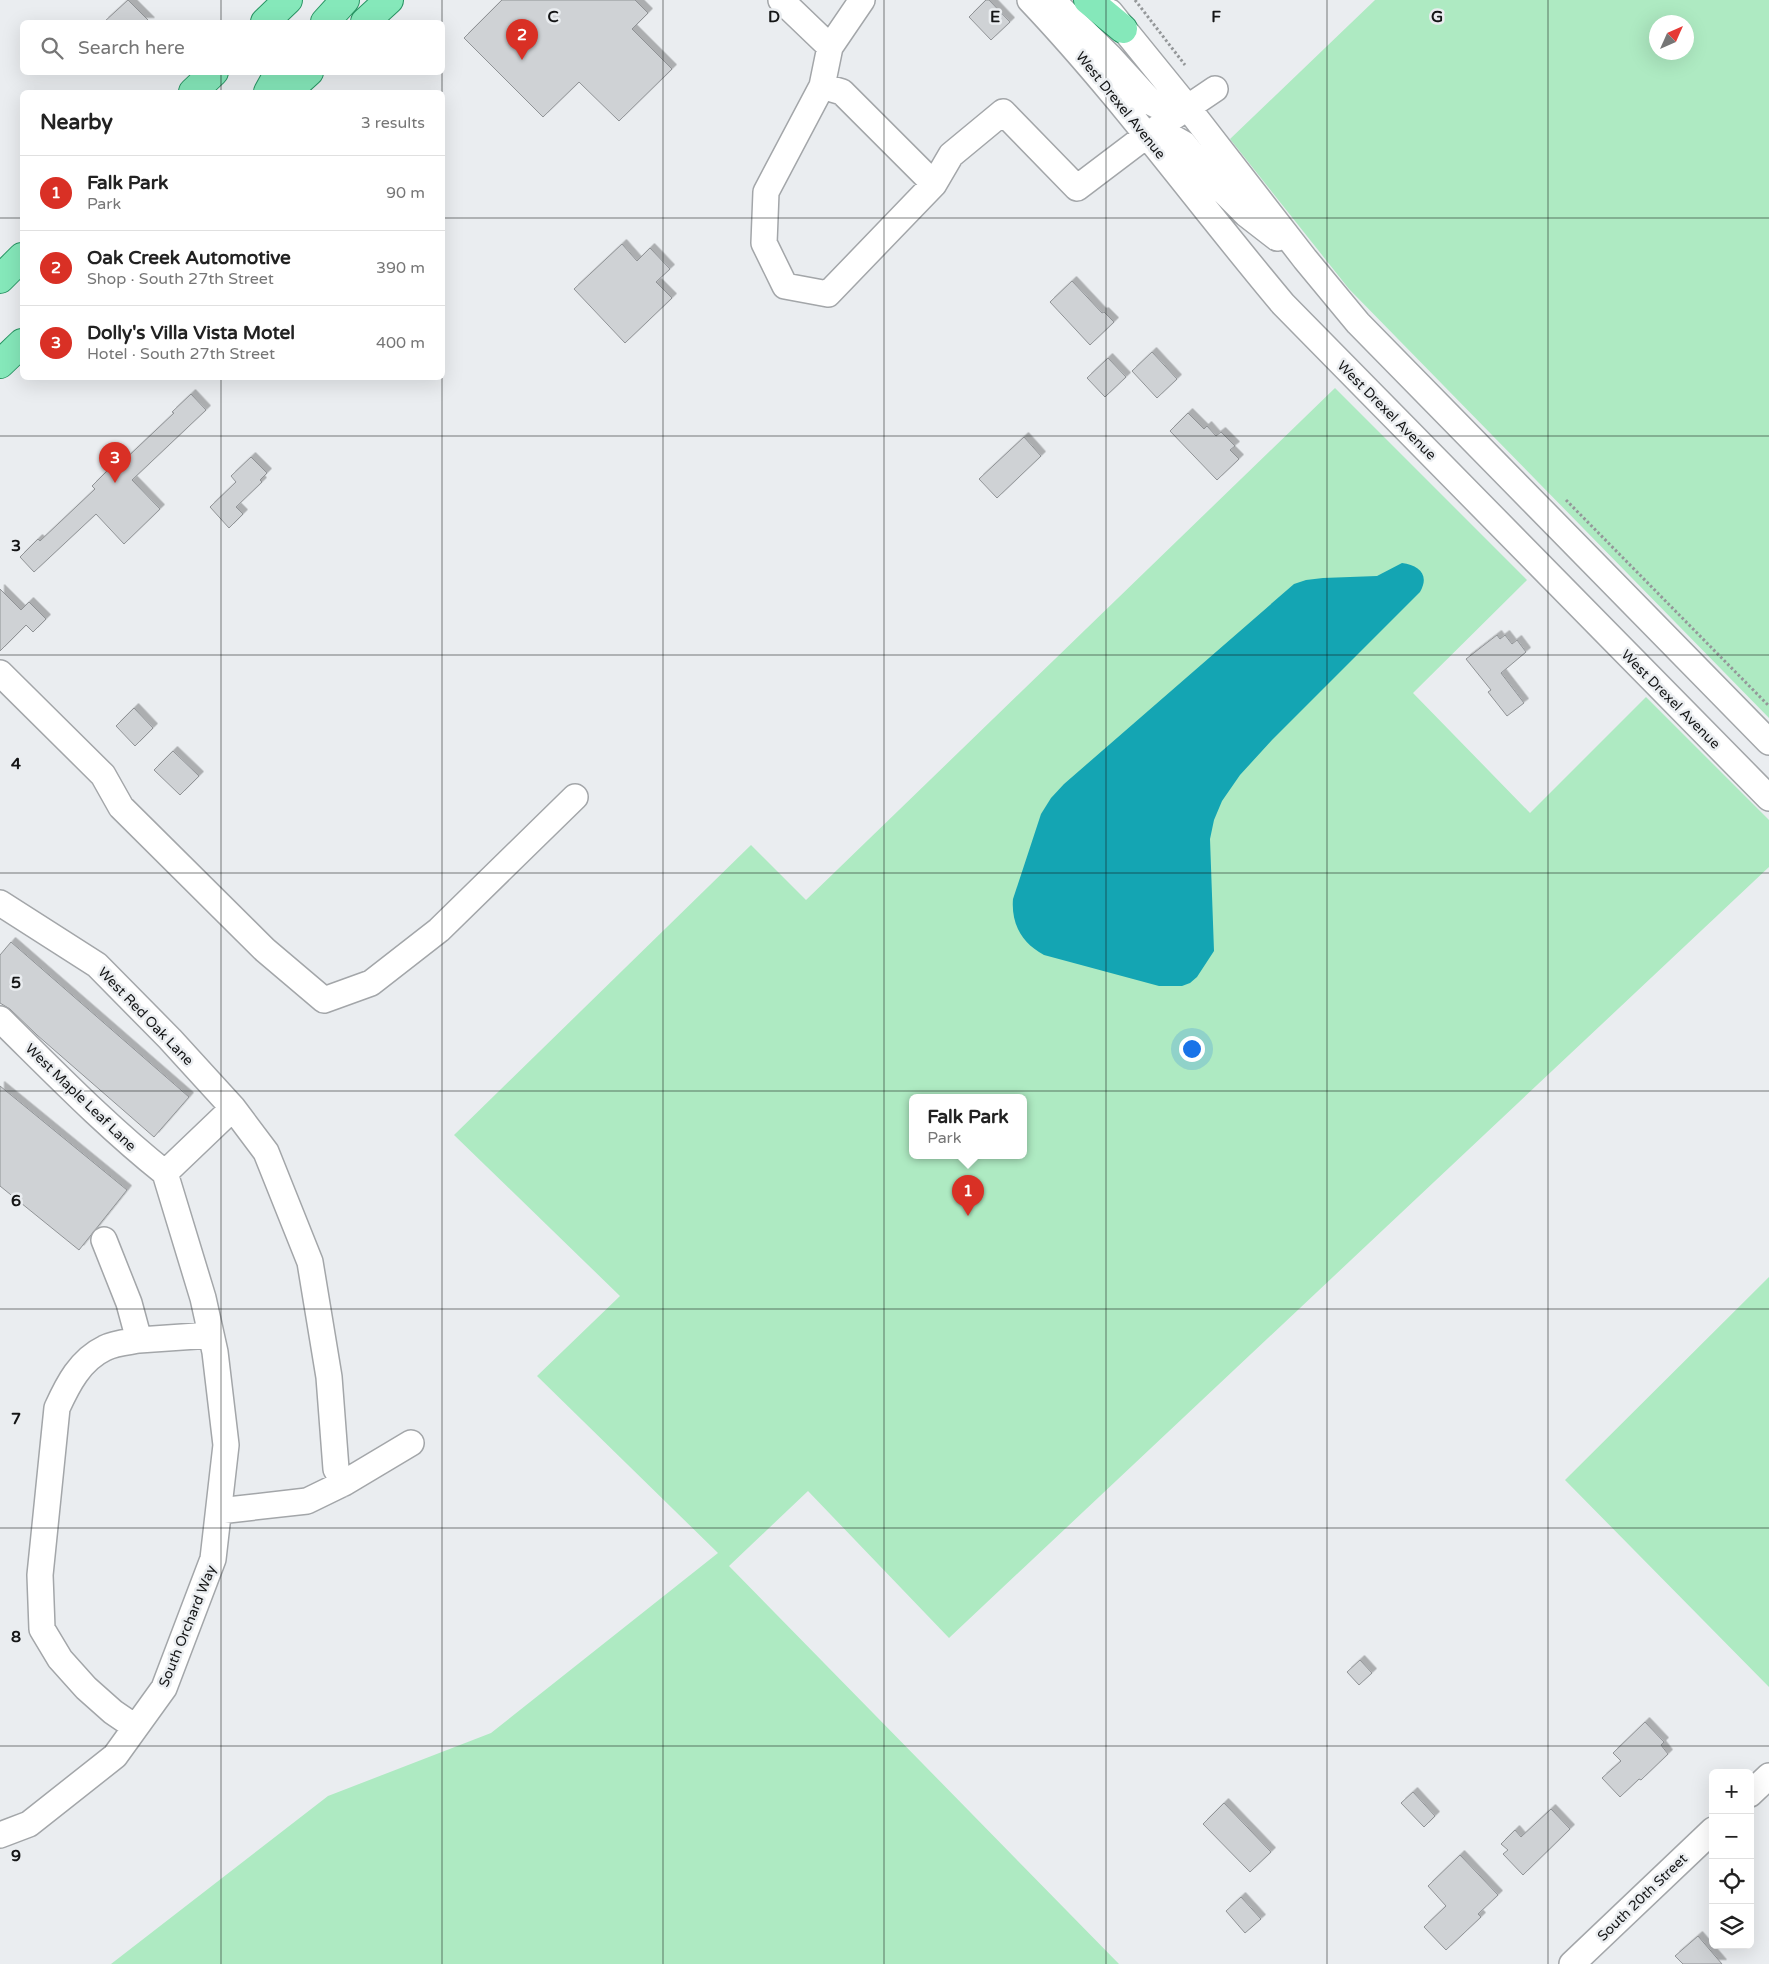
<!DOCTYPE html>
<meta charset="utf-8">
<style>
body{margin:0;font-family:"Varela Round",sans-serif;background:#f2f2f2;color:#222}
.controls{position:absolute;right:15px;bottom:15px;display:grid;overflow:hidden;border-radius:8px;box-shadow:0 5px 20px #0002}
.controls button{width:45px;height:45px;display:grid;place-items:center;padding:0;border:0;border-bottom:1px solid #e0e0e0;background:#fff;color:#222;font:25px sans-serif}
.compass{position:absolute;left:1649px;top:15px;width:45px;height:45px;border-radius:50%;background:#fff;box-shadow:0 5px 20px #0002;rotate:45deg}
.you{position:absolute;left:1191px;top:1048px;width:18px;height:18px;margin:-12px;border:4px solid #fff;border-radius:50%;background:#1a73e8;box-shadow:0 0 0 8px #1a73e833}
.badge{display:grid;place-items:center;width:32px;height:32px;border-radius:50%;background:#d93025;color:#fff;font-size:16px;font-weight:700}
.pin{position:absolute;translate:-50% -41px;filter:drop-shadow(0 1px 2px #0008)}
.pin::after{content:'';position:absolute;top:26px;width:18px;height:15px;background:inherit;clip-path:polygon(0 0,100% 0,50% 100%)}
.popup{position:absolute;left:909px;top:1094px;width:118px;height:65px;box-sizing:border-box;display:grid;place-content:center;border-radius:8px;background:#fff;filter:drop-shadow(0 1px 4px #0005);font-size:16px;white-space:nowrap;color:#767676}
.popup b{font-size:19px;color:#222}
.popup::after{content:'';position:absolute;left:50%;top:100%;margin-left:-10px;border:10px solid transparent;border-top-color:#fff}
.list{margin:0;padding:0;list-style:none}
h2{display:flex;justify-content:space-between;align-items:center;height:65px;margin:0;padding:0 20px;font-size:21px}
h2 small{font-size:16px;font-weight:400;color:#767676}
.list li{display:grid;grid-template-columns:32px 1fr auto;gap:15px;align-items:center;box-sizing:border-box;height:75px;padding:0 20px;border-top:1px solid #e0e0e0}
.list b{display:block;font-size:19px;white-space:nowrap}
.list p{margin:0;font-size:16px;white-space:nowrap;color:#767676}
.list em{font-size:16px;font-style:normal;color:#767676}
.icon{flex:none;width:28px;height:28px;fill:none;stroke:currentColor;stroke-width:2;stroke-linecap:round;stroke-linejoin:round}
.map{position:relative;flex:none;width:1769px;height:1964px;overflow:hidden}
.search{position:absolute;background:#fff;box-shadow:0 5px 20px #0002;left:20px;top:20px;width:425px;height:55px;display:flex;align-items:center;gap:12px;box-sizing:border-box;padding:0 18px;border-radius:8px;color:#767676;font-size:19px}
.panel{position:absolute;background:#fff;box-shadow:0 5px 20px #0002;left:20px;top:90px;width:425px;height:290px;border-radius:8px}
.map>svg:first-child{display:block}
.green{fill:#aeeac2;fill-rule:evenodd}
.water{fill:#14a5b3}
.building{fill:#cfd2d5;stroke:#909396;filter:url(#shadow)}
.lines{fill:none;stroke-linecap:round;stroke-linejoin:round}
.minor-casing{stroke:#a3a6a9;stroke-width:28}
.major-casing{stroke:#289463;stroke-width:30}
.path{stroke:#949799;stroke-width:3;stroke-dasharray:2.5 2.5;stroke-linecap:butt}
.minor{stroke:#fff;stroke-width:25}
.major{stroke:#85e8ba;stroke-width:28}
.grid{fill:none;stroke:#141516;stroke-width:1;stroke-opacity:0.55}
.labels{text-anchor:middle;stroke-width:5;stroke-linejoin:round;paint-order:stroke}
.street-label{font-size:14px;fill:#141516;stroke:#eaedf0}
.grid-label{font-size:16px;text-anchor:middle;font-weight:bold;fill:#141516;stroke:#eaedf0;stroke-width:5;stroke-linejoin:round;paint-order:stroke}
</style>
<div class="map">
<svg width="1769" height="1964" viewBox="0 0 1769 1964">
<defs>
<filter id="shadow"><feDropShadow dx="4.5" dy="-4.5" stdDeviation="0" flood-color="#0004"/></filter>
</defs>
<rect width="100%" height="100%" fill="#eaedf0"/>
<path class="green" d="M1375,0H1769V718L1349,289L1230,139ZM1656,22H1686V52H1656Z
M1335,388L1527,580L1413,693L1530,813L1646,697L1769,820V867L949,1638L808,1491L729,1566L1119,1964H111L328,1796L491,1733L718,1553L537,1376L620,1296L454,1135L751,845L806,900ZM913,1097H1023V1155H913Z
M1769,1277V1687L1565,1480Z"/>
<path class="water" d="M1402,563C1419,565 1430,575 1420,592L1272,740L1240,775L1222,801L1214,820L1210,839L1214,951L1197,977L1190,983L1182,986H1159L1044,955C1022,943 1011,924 1013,899L1041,814L1051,798L1064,784L1294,584L1306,580L1323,578L1377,576Z"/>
<path class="building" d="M128,0L150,22H104Z
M502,0H635L648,13L632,29L672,69L619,121L579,82L543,117L464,38Z
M986,0H989L1010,22L991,40L969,17Z
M622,244L637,261L650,248L670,269L656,282L672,298L625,343L574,289Z
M1072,281L1102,313L1104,312L1114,322L1090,345L1050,302Z
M1152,352L1177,379L1157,398L1132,371Z
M1108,358L1126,377L1105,397L1087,378Z
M191,394L206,410L132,480L160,509L124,544L96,514L34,572L20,557L38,539L40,541L95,489L92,486L116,462L119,465L174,413L172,412Z
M1188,413L1204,429L1207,426L1216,436L1221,432L1235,446L1230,450L1239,459L1217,480L1170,431Z
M1024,437L1041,456L997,498L979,479Z
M251,457L267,473L260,480L262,482L236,507L243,514L229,528L210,507L236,482L231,476Z
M0,589L21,610L29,602L46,619L33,632L26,625L0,651Z
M1497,635L1500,639L1505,635L1512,644L1517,640L1526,652L1501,673L1524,703L1507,716L1488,692L1491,690L1466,659Z
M134,708L153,728L135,746L116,726Z
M173,751L199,776L180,795L154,770Z
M11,942L189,1097L154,1137L37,1035L10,1009L0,1003V955Z
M0,1086L127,1190L79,1250L0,1186Z
M1360,1660L1372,1673L1359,1685L1347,1672Z
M1645,1722L1664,1742L1661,1745L1668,1754L1641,1780L1639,1779L1620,1797L1602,1778L1621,1761L1613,1753Z
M1413,1792L1435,1816L1424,1827L1401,1803Z
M1224,1803L1271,1852L1250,1872L1203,1824Z
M1551,1809L1570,1829L1523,1875L1503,1854L1508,1850L1501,1844L1515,1830L1521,1837Z
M1460,1855L1498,1895L1478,1914L1481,1917L1446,1950L1424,1927L1446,1906L1428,1886Z
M1241,1897L1261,1919L1245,1933L1226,1911Z
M1698,1936L1722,1964H1683L1675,1956Z"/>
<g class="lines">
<g class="minor-casing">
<path id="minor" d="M781,0L830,47L862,0
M1030,0C1121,96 1198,203 1283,304L1769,798
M1053,1L1110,57L1152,103L1170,112L1188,108
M1110,12L1188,108L1305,259L1358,323L1769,742
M830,47L822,86L766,192L764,243L785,286L828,294L934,184L951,155L1003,112L1077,188L1147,135L1215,89
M822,86L842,92L934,184
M1147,135H1168L1184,144L1217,185L1246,214L1277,238
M0,673L103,775L121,807L265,950L324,1000L371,983L439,930L575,797
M0,903L97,965L170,1039L233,1108L266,1152L310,1262L329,1377L336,1469L344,1483L411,1443
M0,1019C54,1072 106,1126 165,1173
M165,1173L233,1108
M104,1240L129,1303L139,1340L211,1335
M219,1511L307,1501L344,1483
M135,1727L113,1712L86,1688L60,1659L42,1629L40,1575L57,1408C68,1384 80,1360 105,1348C114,1343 128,1342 139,1340
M1750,1794L1769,1776
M0,1835L29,1824L115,1756L164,1688L213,1559L226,1445L215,1352L203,1298L165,1173
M1572,1964L1713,1830"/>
</g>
<g class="major-casing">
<path id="major" d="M1088,0L1123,29
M265,22L288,0
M325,22L345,0
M365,22L389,0
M193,92L214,72
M268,92L279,72
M287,92L309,72
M0,279L22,257
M0,364L22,343"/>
</g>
<path class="path" d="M1135,0L1185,65
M1566,500L1769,706"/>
<use href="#minor" class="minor"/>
<use href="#major" class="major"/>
</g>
<path class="grid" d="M221,0V22M442,0V22M663,0V1964M884,0V1964M1106,0V1964M1327,0V1964M1548,0V1964M221,72V92M442,72V92M0,218H22M442,218H1769M221,378V1964M442,378V1964M0,436H1769M0,655H1769M0,873H1769M0,1091H1769M0,1309H1769M0,1528H1769M0,1746H1769"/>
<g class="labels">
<g class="street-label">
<text transform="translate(1121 105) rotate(51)" y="5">West Drexel Avenue</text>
<text transform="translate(1387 410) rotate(45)" y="5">West Drexel Avenue</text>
<text transform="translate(1671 699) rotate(45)" y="5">West Drexel Avenue</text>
<text transform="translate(146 1016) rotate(46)" y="5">West Red Oak Lane</text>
<text transform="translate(81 1097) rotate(44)" y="5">West Maple Leaf Lane</text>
<text transform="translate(187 1626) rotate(-68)" y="5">South Orchard Way</text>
<text transform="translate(1642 1897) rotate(-44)" y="5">South 20th Street</text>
</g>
</g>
<g class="grid-label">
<text x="553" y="22">C</text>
<text x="774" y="22">D</text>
<text x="995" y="22">E</text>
<text x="1216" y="22">F</text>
<text x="1437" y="22">G</text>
<text x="16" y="551">3</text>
<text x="16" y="769">4</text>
<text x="16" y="988">5</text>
<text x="16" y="1206">6</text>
<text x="16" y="1424">7</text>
<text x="16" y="1642">8</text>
<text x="16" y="1861">9</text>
</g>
</svg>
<div class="controls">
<button>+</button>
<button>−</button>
<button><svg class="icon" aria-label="locate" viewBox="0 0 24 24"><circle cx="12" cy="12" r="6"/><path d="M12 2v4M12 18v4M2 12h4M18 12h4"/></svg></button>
<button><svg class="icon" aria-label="layers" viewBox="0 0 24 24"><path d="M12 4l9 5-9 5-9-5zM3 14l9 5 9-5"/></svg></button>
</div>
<svg class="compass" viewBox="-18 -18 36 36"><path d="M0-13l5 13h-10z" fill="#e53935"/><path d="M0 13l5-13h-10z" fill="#767676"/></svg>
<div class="you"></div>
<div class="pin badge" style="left:968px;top:1216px">1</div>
<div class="popup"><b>Falk Park</b>Park</div>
<div class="pin badge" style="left:522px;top:60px">2</div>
<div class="pin badge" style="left:115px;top:483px">3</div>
<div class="search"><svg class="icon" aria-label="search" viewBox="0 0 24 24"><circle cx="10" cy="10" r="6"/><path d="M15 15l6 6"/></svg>Search here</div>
<section class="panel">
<h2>Nearby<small>3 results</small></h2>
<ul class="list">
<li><span class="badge">1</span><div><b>Falk Park</b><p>Park</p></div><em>90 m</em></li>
<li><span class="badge">2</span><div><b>Oak Creek Automotive</b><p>Shop · South 27th Street</p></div><em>390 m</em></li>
<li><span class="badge">3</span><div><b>Dolly's Villa Vista Motel</b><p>Hotel · South 27th Street</p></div><em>400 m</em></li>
</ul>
</section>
</div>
